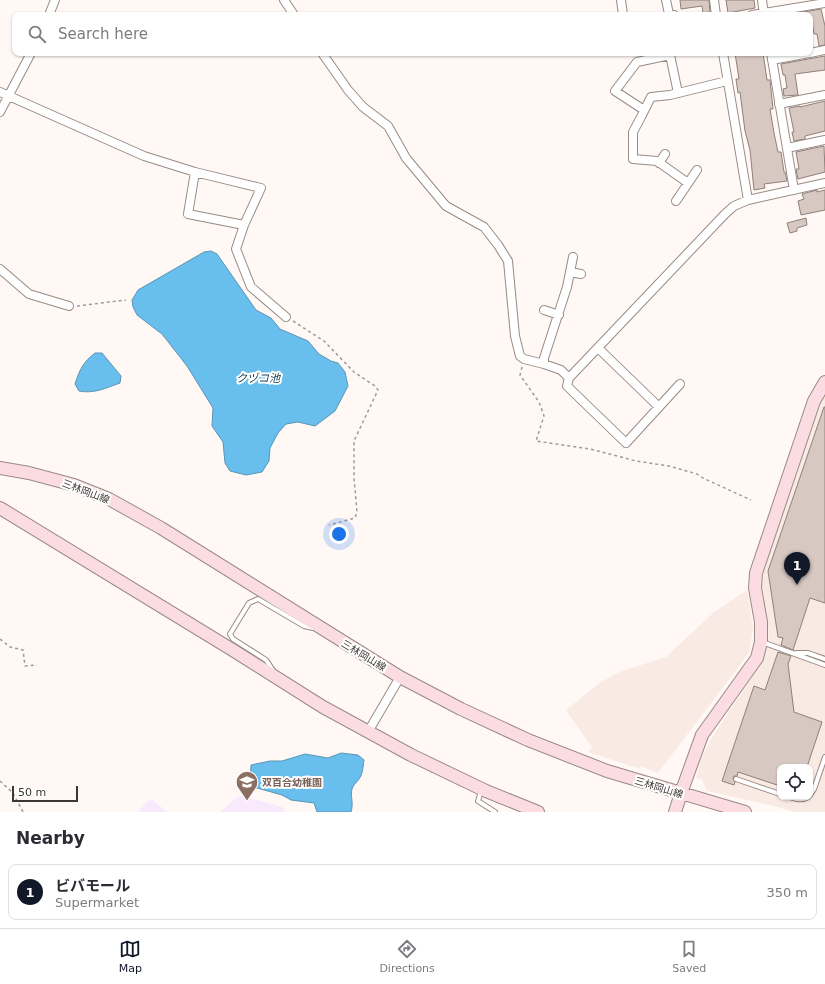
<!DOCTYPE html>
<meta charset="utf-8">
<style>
body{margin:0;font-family:"DejaVu Sans","Noto Sans JP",sans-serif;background:#f7f7f7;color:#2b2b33}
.controls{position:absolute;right:12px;bottom:12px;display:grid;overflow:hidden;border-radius:8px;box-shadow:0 1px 3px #0004}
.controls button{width:36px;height:36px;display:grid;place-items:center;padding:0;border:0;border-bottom:1px solid #e1e1e2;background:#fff;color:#2b2b33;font:20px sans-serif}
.scale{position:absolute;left:12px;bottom:10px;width:66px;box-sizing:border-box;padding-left:4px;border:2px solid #3d3634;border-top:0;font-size:11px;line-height:14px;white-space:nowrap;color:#3d3634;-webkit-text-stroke:3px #fff;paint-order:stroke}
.you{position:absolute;left:339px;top:534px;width:14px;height:14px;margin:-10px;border:3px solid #fff;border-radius:50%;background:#1a73e8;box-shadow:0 0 0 6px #1a73e833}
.badge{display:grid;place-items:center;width:26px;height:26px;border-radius:50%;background:#111827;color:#fff;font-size:13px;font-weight:700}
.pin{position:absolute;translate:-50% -33px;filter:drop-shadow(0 1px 2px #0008)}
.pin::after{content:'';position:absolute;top:21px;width:14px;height:12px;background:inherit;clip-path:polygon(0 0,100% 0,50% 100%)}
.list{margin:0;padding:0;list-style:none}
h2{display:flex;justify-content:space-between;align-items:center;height:52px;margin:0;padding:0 16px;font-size:17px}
h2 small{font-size:13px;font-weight:400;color:#7c7c81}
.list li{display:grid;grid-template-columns:26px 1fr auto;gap:12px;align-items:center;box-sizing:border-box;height:56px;margin:0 8px 8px;padding:0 8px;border:1px solid #e1e1e2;border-radius:8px}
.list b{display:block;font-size:15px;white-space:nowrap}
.list p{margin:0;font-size:13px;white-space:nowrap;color:#7c7c81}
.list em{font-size:13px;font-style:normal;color:#7c7c81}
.icon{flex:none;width:22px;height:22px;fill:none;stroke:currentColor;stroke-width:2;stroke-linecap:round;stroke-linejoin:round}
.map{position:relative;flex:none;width:825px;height:812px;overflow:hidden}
.search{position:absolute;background:#fff;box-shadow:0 1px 3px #0004;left:12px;right:12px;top:12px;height:44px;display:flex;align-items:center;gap:10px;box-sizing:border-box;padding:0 14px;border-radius:8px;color:#7c7c81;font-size:15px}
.sheet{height:116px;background:#fff}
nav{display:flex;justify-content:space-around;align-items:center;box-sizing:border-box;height:56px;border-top:1px solid #e1e1e2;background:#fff;font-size:11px;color:#7c7c81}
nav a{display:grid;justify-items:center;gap:2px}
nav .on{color:#111827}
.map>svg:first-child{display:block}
.built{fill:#f9eae4;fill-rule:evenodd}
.education{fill:#f9e9fd}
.water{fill:#68beec;stroke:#5b95b5}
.building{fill:#d8c8c2;stroke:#8f807a}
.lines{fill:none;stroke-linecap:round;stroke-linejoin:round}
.lane-casing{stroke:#998a84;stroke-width:6}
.street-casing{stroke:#998a84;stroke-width:10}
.secondary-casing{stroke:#998a84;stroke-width:14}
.path{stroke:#a09997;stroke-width:1.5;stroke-dasharray:3 3;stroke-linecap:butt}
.lane{stroke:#fff;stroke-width:4}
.street{stroke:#fff;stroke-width:8}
.secondary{stroke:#fbdce2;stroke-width:12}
.labels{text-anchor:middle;stroke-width:4;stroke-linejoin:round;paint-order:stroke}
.street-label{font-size:10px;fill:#3d3634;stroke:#fff}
.education-label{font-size:10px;font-weight:bold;fill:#785e54;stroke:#fff;text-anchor:start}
.water-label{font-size:11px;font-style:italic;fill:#1b4154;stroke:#fff}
</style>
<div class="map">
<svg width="825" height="812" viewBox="0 0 825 812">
<rect width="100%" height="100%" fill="#fff8f5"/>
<path class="built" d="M825,394V812H795L770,805L707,791L702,780L696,778L702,757L713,736L764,659L769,635L762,586L764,569L815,417ZM780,767H810V797H780Z
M747,590L753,628L749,653L658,773L641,766L640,769L588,752L592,747L566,710L601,682L622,671L666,657L713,613Z"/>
<path class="education" d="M242,796L279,806L284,808L285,812H220L237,797Z
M153,800L167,812H139L147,801Z"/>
<path class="water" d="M211,251L217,254L256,310L271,318L280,329L308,341L319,354L331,361L338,363L345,372L348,386L335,411L315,426L298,422L286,424L278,433L270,448L269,461L262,472L246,475L230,471L225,463L223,442L212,426L213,408L187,366L162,334L137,315L133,307L132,300L138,290L204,252Z
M95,353H102L121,376L120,383C106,388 94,394 79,391L75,384C79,371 83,362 95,353Z
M341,753L358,755L364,760C363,766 363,774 359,779C357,782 353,785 352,789C350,797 354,802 351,812H317L314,803L291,800L282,795L250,786L251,765L270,761H282L305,754L328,758Z"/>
<path class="building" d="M680,0H709L710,12L703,13L702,6L681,9Z
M726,0H754L755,8L728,13Z
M821,9L825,26V45L819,46L817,34H814L811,15L791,14Z
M735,53H763L767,80H770L773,109H770L774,133L778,152H781L784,172H785L787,181L764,184L765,188L754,190L750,150L745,131L740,92L738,93L736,79H739Z
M825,56V70L795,74L798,95L784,96L783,89L787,88L785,75H783L781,64Z
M825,101V131L805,136V139L794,141L792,132H794L789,108L800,106V107Z
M824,146L825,172L798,179L796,169H799L796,152Z
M817,190V192L825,190V210L801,215L798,201L804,199L802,194Z
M806,218L807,225L797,228V231L790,233L787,223Z
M824,407H825V603L810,598L793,650L781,645L783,638L778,637L768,571Z
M778,652L791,656L788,664L794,712L822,722L807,767H780V786L738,772L737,776H734L733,778L735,782L734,785L722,781L754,686L765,690Z"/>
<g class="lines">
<g class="lane-casing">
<path id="lane" d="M762,642L825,665
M796,653H808L825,659
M274,672L266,660L233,639L230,634L249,603L258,599L304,626L313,628
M736,779L780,794
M481,791L478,801L495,812
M810,795L814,789L825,757
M790,797C796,799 802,801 808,797"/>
</g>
<g class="street-casing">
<path id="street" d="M284,0L294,15
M621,0L623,15
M666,0L669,14L674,15
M714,0L716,15
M762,0L764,15
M49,15L55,0
M752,15L825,3
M322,53L348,90L363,107L388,126L406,158L446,206L484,227L498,245L508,261L515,336L520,356L524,359L544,364L561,370L569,378
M723,53L748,200
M771,53L794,190
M810,53L825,50
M772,60L809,53
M0,92L144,156L195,172L261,188L244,225L236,249L251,287L286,317
M779,104L825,95
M644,110L615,91L637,62L670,55L678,93
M0,112L31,53
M787,148L825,140
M659,163L665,154
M195,172L188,214L244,225
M688,183L657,161L633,159V132L641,117L651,97L670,95L727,81
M676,201L697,170
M0,269L29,294L69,306
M570,272L581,274
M544,310L559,315
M598,348L659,407
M544,364V358L567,287L573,257
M680,384L626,443L567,386L569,378L725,214L734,206L748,200L825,183
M368,732L400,677"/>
</g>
<g class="secondary-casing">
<path id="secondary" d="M0,468L29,473L74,485L109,499L161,528L400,677L461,709L528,740L607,771L745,812
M0,508L231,649L323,707L411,755L486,791L538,812
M675,812L681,793L702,735L757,658L761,642V622L755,588L756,573L814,401L825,382"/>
</g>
<path class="path" d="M77,306L126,300
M293,321L324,341L354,372L375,386L378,390L354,441V478L357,512L355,518L329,525
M522,367L520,375L539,402L544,416L536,441L590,449L636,461L669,466L697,474L703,478L751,500
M0,639L10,647L23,650L25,666L37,665
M0,781L13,793L23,812"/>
<use href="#lane" class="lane"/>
<use href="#street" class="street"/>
<use href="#secondary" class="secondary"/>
</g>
<defs>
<g id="school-pin" transform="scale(1.15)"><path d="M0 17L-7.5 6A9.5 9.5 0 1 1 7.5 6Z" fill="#8d6e63" stroke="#fff"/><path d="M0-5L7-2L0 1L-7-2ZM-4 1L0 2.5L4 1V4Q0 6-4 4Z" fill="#fff"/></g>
</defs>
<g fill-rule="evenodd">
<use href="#school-pin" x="247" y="782"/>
</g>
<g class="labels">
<g class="street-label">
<text transform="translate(86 491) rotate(21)" y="4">三林岡山線</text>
<text transform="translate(364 655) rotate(31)" y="4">三林岡山線</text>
<text transform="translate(659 787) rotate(17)" y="4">三林岡山線</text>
</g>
<g class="education-label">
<text x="262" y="786">双百合幼稚園</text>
</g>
<g class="water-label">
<text x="258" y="382">クヅコ池</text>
</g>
</g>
</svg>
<div class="controls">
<button><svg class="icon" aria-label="locate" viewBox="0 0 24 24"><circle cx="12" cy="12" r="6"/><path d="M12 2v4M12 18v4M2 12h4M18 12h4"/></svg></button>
</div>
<div class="scale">50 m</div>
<div class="you"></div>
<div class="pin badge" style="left:797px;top:585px">1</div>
<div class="search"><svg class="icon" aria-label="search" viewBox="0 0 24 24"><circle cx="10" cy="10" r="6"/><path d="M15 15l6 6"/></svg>Search here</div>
</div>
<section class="sheet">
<h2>Nearby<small></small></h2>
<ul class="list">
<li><span class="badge">1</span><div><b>ビバモール</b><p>Supermarket</p></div><em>350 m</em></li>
</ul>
</section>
<nav>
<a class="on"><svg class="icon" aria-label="map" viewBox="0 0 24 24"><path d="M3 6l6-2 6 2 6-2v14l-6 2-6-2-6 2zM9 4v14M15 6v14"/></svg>Map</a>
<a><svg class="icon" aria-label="directions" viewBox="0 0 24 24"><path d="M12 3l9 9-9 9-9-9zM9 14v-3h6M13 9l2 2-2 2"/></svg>Directions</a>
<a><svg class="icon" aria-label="saved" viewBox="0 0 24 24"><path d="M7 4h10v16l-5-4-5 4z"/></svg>Saved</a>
</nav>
